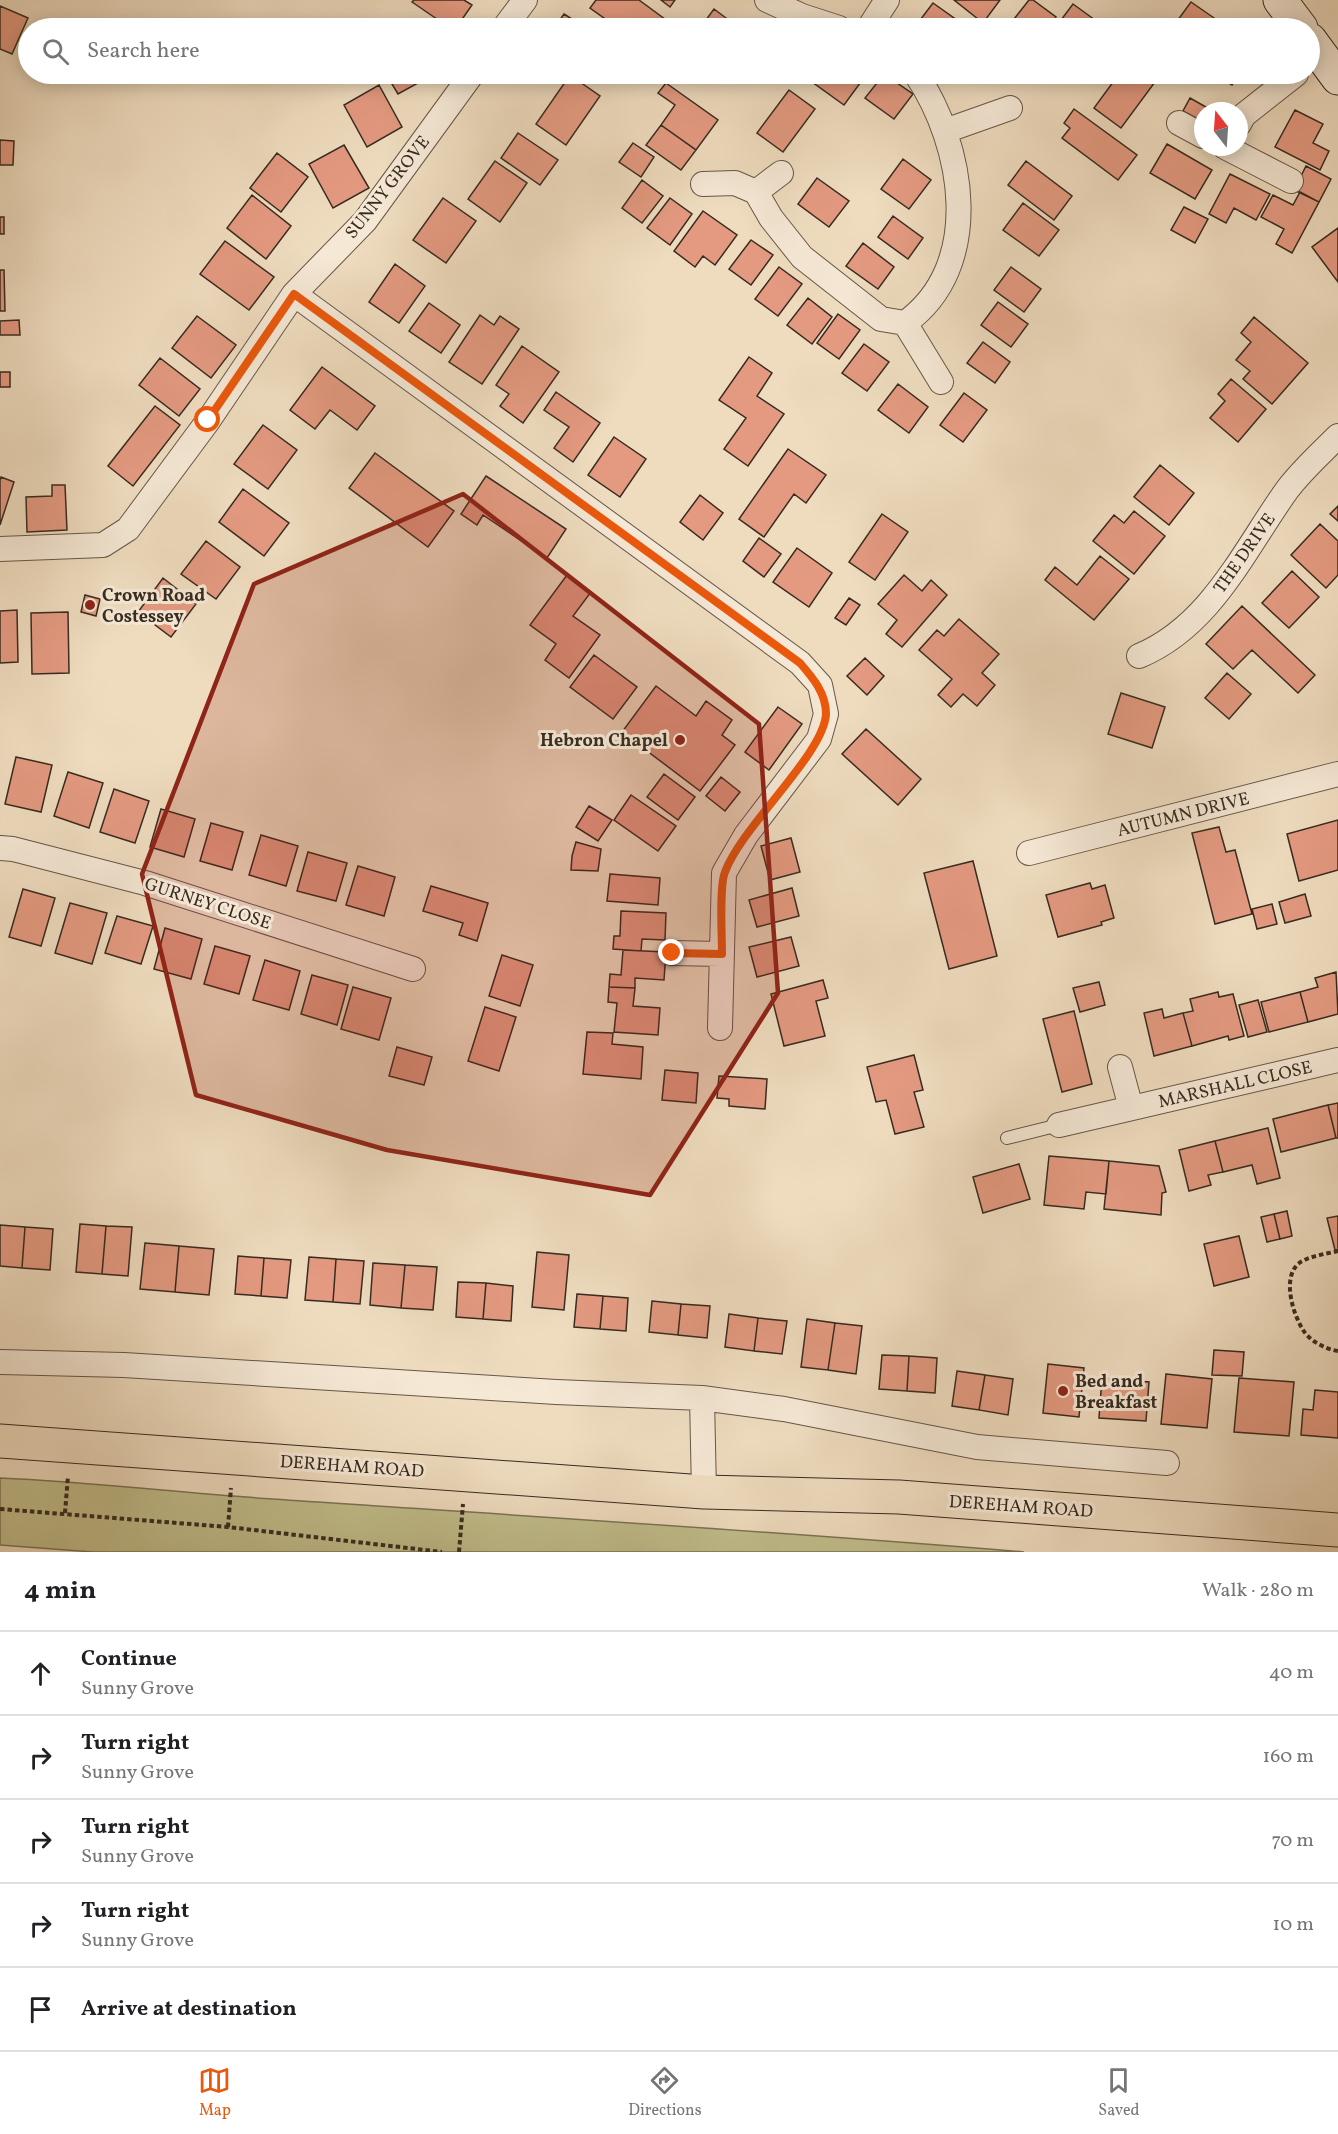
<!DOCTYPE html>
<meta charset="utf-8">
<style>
body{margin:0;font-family:Vollkorn,serif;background:#f2f2f2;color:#202124}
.compass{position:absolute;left:1194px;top:102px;width:54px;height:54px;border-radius:50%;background:#fff;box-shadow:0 3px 15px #0003;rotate:343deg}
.stop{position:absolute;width:18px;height:18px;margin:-14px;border:4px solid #ea580c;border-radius:50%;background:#fff}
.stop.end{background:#ea580c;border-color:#fff;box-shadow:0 2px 6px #0008}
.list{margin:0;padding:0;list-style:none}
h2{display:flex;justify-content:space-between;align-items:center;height:78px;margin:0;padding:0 24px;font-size:26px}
h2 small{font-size:20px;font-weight:400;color:#757577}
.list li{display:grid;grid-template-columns:39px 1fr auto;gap:18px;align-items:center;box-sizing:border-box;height:84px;padding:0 24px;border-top:2px solid #e0e0e0}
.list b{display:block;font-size:22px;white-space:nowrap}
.list p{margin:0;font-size:20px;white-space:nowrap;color:#757577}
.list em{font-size:20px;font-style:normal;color:#757577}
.icon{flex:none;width:33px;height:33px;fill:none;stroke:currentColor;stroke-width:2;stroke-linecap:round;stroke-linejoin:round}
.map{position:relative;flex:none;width:1338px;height:1552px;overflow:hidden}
.search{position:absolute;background:#fff;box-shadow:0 3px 15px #0003;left:18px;right:18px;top:18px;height:66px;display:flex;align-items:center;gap:15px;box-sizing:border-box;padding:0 21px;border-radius:33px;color:#757577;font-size:22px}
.sheet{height:498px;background:#fff}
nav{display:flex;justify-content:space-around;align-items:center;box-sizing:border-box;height:84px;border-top:2px solid #e0e0e0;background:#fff;font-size:16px;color:#757577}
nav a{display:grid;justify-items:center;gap:3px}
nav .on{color:#ea580c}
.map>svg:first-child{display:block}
.green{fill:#c1be8c;stroke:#7c7456;stroke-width:1.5}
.building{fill:#e49a81;stroke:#372b20;stroke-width:1.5}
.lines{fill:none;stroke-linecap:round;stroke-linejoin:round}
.lane-casing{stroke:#655748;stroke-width:14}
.street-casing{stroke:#655748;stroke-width:26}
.secondary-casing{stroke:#372b20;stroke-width:35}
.highway-casing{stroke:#372b20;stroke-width:35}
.path{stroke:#372b20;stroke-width:4;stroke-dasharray:4.5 3;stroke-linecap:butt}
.lane{stroke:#f5e8d5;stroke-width:12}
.street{stroke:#f5e8d5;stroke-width:24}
.secondary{stroke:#f5e8d5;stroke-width:33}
.highway{stroke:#efdcbf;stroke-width:33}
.route{stroke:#ea580c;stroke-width:8}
.marked{fill:#8f2418;fill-opacity:0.2;stroke:#8f2418;stroke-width:4.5;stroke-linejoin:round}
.poi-dot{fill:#8f2418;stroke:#f5e8d5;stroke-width:2}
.labels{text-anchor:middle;stroke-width:6;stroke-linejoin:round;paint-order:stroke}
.street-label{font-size:18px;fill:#372b20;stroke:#f5e8d5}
.poi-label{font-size:18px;font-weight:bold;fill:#372b20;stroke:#f5e8d5;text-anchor:start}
</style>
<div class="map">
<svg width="1338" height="1552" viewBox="0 0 1338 1552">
<rect width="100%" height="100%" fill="#efdcbf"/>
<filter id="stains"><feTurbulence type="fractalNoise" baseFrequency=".00333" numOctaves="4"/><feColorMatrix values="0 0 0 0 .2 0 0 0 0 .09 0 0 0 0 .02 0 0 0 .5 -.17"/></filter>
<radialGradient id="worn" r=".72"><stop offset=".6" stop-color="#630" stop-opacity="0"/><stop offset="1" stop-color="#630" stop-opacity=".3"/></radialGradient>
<path class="green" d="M0,1478C91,1482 182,1493 273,1499C523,1516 773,1531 1024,1552H93L0,1545Z"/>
<path class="building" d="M414,0H464L472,5L456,28H450L412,2Z
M596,0H639L677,28H618L590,8Z
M661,0H675L670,7Z
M954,0H1000L983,23Z
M1029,0H1033L1056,17L1048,28H1007Z
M1191,2L1227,27L1226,28H1172Z
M933,3L961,23L957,28H914Z
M1073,4L1106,28H1055Z
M0,6L28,18L12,54L0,49Z
M714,9L738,27L737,28H700Z
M564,14L586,28H554Z
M386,74H428L429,77L398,94Z
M794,74H812L806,82Z
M812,74H864L866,75L844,105L808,79Z
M884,74L913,94L894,119L865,98Z
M1119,74H1144L1155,82L1121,128L1094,108Z
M1214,74H1239L1232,85Z
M1241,74H1262L1255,83Z
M570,75L600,96L566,145L536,124Z
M666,83L718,120L696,150L661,125L675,105L658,93Z
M379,85L402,127L367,147L344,105Z
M789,90L815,109L783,152L757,133Z
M1190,98L1213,111H1203V122L1183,111Z
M1074,109L1137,155L1118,180L1062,138L1070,128L1064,123Z
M1295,110L1323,124L1313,143L1329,151L1320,170L1275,147Z
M661,125L696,150L681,170L646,145Z
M518,133L558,160L540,185L501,158Z
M0,140L14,141L13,165H0Z
M633,143L654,157L641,177L619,162Z
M1167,144L1212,170L1195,199L1150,173Z
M344,145L369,188L333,208L309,164Z
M277,153L308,177L281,212L250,188Z
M903,159L931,180L909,209L881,189Z
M495,161L527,183L500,222L468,199Z
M1026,161L1072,196L1054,220L1008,185Z
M1306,166L1331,179L1319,202L1294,190Z
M1230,174L1270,194L1256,220L1234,208L1226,223L1209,214Z
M817,178L849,201L829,227L798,204Z
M642,180L663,196L642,223L622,208Z
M1300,192L1319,202L1292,253L1276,244L1284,229L1261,217L1273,195L1293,205Z
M252,195L291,226L266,259L227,228Z
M443,198L476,221L446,263L413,240Z
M670,198L692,214L670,245L647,228Z
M1023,203L1059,230L1039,256L1003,230Z
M1184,207L1208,219L1195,243L1171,230Z
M703,211L737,235L715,265L703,256L695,267L674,251Z
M893,216L923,238L908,259L878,237Z
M0,217H4V234H0Z
M1338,228V282L1312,247Z
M751,240L773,255L751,285L729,269Z
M225,241L274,277L249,310L200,274Z
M863,243L894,267L878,289L846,266Z
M395,264L425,286L399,323L369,302Z
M779,267L802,284L778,316L755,299Z
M1011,267L1041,289L1024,312L994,290Z
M0,270H4L5,311H0Z
M808,298L832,317L812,344L787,325Z
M998,302L1028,324L1011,347L981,325Z
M429,303L460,325L441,353L409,331Z
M838,314L860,330L839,359L817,343Z
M480,315L494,325L500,316L519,329L482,384L449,362Z
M197,316L236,345L211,378L172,348Z
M1254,317L1308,363L1272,404L1243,379L1250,371L1236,360L1251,342L1241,333Z
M19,320L20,335H0V321Z
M983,342L1010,362L995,383L967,363Z
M864,344L889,362L867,391L842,373Z
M522,346L559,372L523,423L500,406L509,394L496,385Z
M749,357L772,373L757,396L784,414L748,466L724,449L746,418L719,400Z
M160,358L200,389L179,416L139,385Z
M322,367L375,406L357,430L330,410L315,429L290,410Z
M0,372H10V387H0Z
M1231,379L1266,409L1238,442L1210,418L1225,401L1218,394Z
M898,384L928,407L909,433L878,410Z
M556,392L600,423L573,462L554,448L569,427L544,410Z
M964,393L987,410L963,442L940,425Z
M155,406L180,425L133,486L108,466Z
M263,425L297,450L268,489L234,464Z
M614,437L646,459L620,497L588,475Z
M788,449L826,475L806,503L794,494L764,537L739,519Z
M375,453L454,511L428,547L349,488Z
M1160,465L1194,493L1169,525L1134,497Z
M486,476L566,529L547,558L483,515L477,525L461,514Z
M1,477L14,482L0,525V480Z
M52,485H65L67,530L27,532L26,497L52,496Z
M243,489L289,523L264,556L219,522Z
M700,495L723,513L703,540L680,522Z
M1338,506V521L1330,514Z
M1134,511L1165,536L1134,574L1093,541L1114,515L1124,523Z
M882,514L908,532L875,580L849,562Z
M1320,524L1338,541V575L1326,588L1291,555Z
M759,538L781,554L764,577L743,561Z
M206,541L240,567L216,599L181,574Z
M797,548L832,573L809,607L773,582Z
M1100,556L1129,579L1094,620L1045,580L1055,567L1077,585Z
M1292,571L1319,597L1289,628L1262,603Z
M567,575L591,592L573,616L600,635L569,678L545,660L556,644L530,625Z
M904,575L922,591L931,580L947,595L902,647L886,634L897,620L878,604Z
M163,578L196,604L171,637L138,612Z
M85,595L100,599L96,616L81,612Z
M849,598L860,605L846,625L835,618Z
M1242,606L1315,675L1298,693L1252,650L1233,669L1206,644Z
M17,610L18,662L0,663V611Z
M68,612L69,673L32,674L31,613Z
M959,619L999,654L982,673L995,685L977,706L963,694L951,707L938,695L952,679L919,650L937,630L944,636Z
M594,655L637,687L613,719L570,687Z
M865,658L884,676L867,695L847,676Z
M1227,673L1251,694L1229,719L1205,698Z
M656,686L696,716L706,701L732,720L722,735L735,745L700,791L622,732Z
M1121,693L1165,707L1152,748L1108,734Z
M778,707L802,724L769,770L745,752Z
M866,729L921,779L898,805L842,754Z
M16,757L52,765L41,812L5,804Z
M68,772L103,783L89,828L54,816Z
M664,774L695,797L678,820L647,797Z
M721,777L740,792L725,811L706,796Z
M114,789L149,801L135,843L100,832Z
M631,795L676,826L658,851L614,820Z
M589,806L612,820L598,841L576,827Z
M161,809L195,819L184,857L150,847Z
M1338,820V870L1299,881L1287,834Z
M211,823L243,832L232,870L200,861Z
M1219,827L1226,852L1235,850L1252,914L1215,924L1192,833Z
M261,835L298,846L286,886L249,875Z
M791,838L800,872L770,880L761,846Z
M576,842L601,849L598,871L571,870L572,856Z
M308,852L347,863L336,901L297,891Z
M973,861L997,956L949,969L924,873Z
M358,866L395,877L384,916L346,905Z
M610,874L660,878L658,905L607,901Z
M1090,883L1092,889L1105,885L1114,918L1101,922L1102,925L1058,937L1046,895Z
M431,886L488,903L477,941L459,935L463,923L423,911Z
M792,888L799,916L757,927L749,900Z
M23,889L55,898L41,946L9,937Z
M1305,894L1311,916L1285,923L1279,902Z
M70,903L107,913L92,964L55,953Z
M1272,904L1277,924L1257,929L1252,909Z
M621,911L666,913L665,940L642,939L641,951L613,949L614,936H620Z
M117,916L153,926L141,964L105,953Z
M165,928L202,939L191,979L154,969Z
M791,937L799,966L757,977L749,947Z
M215,946L250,956L239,994L204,984Z
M623,950L666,952L664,980L635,978V988L609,987L610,974L621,975Z
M502,955L533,965L520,1006L489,996Z
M265,960L300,971L289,1010L253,1000Z
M1336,972L1338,1014L1308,1022L1300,992L1318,987L1315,978Z
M312,975L348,985L337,1025L301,1014Z
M823,980L828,998L816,1001L825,1036L784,1046L771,994Z
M1099,982L1105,1005L1080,1012L1073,988Z
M353,987L391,998L379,1040L341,1029Z
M609,987L635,988L633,1006L660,1008L658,1035L614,1032L617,1003L608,1002Z
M1218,992L1219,997L1233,994L1244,1036L1229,1040L1228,1036L1192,1046L1183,1013L1193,1011L1190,999Z
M1300,992L1308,1022L1269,1032L1261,1002Z
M1258,1000L1267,1032L1248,1037L1239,1005Z
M485,1007L516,1017L499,1071L468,1061Z
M1162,1009L1164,1018L1183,1013L1192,1046L1154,1056L1144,1013Z
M1074,1011L1092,1084L1062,1092L1043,1019Z
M587,1032L613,1033L612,1044L643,1047L641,1079L583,1074Z
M397,1047L432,1057L424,1085L389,1076Z
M914,1055L923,1090L914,1092L924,1127L895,1134L886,1100L876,1102L867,1067Z
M665,1070L698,1073L696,1103L662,1100Z
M719,1076L767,1079L765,1109L729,1106V1099L717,1098Z
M1338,1103V1138H1336L1328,1105Z
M1328,1105L1336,1138L1281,1152L1273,1119Z
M1268,1128L1280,1178L1257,1184L1252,1165L1223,1172L1215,1141Z
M1215,1141L1223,1172L1208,1175L1211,1185L1189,1191L1179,1150Z
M1049,1156L1109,1161L1106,1194L1086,1192L1084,1209L1044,1205Z
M1109,1161L1159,1166L1166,1192L1162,1193L1161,1215L1104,1209Z
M1019,1164L1030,1199L983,1213L973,1177Z
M1287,1211L1292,1236L1280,1239L1274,1214Z
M1274,1214L1280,1239L1267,1242L1261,1217Z
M1338,1216V1250H1335L1327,1218Z
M80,1224L106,1226L102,1274L76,1272Z
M0,1225L25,1227L22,1268L0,1266Z
M106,1226L132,1227L128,1276L102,1274Z
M25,1227L53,1229L50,1270L22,1268Z
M1239,1236L1249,1277L1214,1286L1204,1244Z
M145,1243L179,1246L175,1292L140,1289Z
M179,1246L214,1249L209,1295L175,1292Z
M537,1252L569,1255L564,1310L532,1307Z
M238,1256L264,1258L261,1296L235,1294Z
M309,1257L336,1259L333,1302L305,1300Z
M264,1258L291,1260L287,1298L261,1296Z
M336,1259L364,1261L360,1304L333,1302Z
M373,1263L405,1265L401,1308L370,1305Z
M405,1265L437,1267L433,1310L401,1308Z
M458,1282L486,1283L483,1319L456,1317Z
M486,1283L513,1286L511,1321L483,1319Z
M577,1294L603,1296L600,1329L574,1327Z
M603,1296L628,1298L626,1331L600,1329Z
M652,1301L681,1304L678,1335L649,1332Z
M681,1304L710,1306L707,1338L678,1335Z
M729,1314L758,1318L754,1351L725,1347Z
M758,1318L787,1321L782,1354L754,1351Z
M807,1319L835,1323L828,1370L801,1367Z
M835,1323L862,1326L856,1374L828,1370Z
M1214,1350L1244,1352L1242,1376L1212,1375Z
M882,1355L909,1356L907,1391L879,1389Z
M909,1356L937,1358L935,1393L907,1391Z
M1048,1364L1084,1368L1079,1417L1043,1413Z
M957,1371L985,1375L979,1410L952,1406Z
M1166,1374L1212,1379L1207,1428L1161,1424Z
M985,1375L1013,1379L1008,1415L979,1410Z
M1102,1378L1149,1382L1146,1421L1099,1418Z
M1239,1378L1294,1382L1289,1436L1234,1432Z
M1315,1390L1338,1392V1438L1301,1435L1303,1409L1313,1410Z"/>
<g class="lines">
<g class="lane-casing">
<path id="lane" d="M1007,1138L1059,1125"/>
</g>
<g class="street-casing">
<path id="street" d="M767,0L802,16L839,28
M504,28L525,0
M869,28L887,0
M1179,123L1203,136
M1239,124L1244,115L1296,74
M945,131L1010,108
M1225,147L1291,181
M703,184L735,183L756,192L771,218L802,257L881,319L905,323C985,266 964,145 916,74
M756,192L781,173
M294,294L800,663L820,685L826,714L819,739L746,835L724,873L720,1028
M905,323L941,382
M0,549L103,545L128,529L208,421L294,294L365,221L472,74
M1139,656C1211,626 1244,550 1287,490C1301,471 1321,453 1338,436
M0,848L13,849L145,883L413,969
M1029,853L1338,774
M672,953L721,954
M1120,1067L1131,1108
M1059,1125L1338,1060
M0,1362L124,1365L556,1392L702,1398L784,1409L977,1447L1167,1463
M702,1398L704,1492"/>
</g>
<g class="secondary-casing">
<path id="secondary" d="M1280,0L1301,28
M1310,40L1338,78"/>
</g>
<g class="highway-casing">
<path id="highway" d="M0,1441L704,1492L899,1497L1338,1530"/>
</g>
<path class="path" d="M1338,1251C1326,1254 1308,1256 1298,1264C1282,1279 1293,1314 1303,1330C1310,1341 1325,1349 1338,1351
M0,1509L228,1527L442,1552
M65,1513L68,1476
M228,1527L231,1488
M459,1552L463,1504"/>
<use href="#lane" class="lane"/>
<use href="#street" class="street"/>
<use href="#secondary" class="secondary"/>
<use href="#highway" class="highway"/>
</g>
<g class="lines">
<path class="route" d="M208,420L294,294L800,663C813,678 826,693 826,714C824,754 742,826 725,872C719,886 722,935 722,954L672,953"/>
</g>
<path class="marked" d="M463,494L759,724L778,993L650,1195L387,1150L196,1095L142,874L254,584Z"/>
<g class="poi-dot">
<circle cx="90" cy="605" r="6"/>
<circle cx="680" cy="740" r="6"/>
<circle cx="1063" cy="1391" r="6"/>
</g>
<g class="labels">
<g class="street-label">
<text transform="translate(387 187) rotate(-52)" y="6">SUNNY GROVE</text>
<text transform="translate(1244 553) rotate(-55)" y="6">THE DRIVE</text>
<text transform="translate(1183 814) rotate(-14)" y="6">AUTUMN DRIVE</text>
<text transform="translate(208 903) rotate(18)" y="6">GURNEY CLOSE</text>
<text transform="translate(1235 1084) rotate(-13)" y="6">MARSHALL CLOSE</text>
<text transform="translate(352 1466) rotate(4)" y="6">DEREHAM ROAD</text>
<text transform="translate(1021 1506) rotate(4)" y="6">DEREHAM ROAD</text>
</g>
<g class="poi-label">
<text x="102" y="601">Crown Road<tspan x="102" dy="21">Costessey</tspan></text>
<text x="668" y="746" text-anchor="end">Hebron Chapel</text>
<text x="1075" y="1387">Bed and<tspan x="1075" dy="21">Breakfast</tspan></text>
</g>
</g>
<rect width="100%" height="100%" filter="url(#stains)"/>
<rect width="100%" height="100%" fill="url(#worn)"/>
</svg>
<svg class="compass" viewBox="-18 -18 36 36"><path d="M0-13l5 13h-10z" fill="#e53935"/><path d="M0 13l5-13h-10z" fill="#757577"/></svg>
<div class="stop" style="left:208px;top:420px"></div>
<div class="stop end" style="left:672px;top:953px"></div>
<div class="search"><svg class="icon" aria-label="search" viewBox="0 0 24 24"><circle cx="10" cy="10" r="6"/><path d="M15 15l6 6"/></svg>Search here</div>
</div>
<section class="sheet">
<h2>4 min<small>Walk · 280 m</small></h2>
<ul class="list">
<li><svg class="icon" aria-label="ahead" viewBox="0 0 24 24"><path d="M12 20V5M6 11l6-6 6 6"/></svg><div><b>Continue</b><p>Sunny Grove</p></div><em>40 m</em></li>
<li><svg class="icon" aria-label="right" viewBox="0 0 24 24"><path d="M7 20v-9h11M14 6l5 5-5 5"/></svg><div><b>Turn right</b><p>Sunny Grove</p></div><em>160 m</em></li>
<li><svg class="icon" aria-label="right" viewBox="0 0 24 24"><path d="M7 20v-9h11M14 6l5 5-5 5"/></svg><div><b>Turn right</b><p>Sunny Grove</p></div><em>70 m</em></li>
<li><svg class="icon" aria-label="right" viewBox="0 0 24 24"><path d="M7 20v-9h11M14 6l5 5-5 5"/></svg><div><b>Turn right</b><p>Sunny Grove</p></div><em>10 m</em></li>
<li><svg class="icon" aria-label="arrive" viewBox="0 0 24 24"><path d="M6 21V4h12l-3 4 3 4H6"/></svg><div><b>Arrive at destination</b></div></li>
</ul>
</section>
<nav>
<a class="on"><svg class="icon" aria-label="map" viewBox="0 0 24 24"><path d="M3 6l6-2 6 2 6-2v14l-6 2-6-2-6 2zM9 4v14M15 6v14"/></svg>Map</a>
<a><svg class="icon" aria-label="directions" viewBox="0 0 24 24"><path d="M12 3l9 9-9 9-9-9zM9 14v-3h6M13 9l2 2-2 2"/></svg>Directions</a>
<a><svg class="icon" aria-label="saved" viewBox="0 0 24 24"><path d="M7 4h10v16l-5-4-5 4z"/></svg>Saved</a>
</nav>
